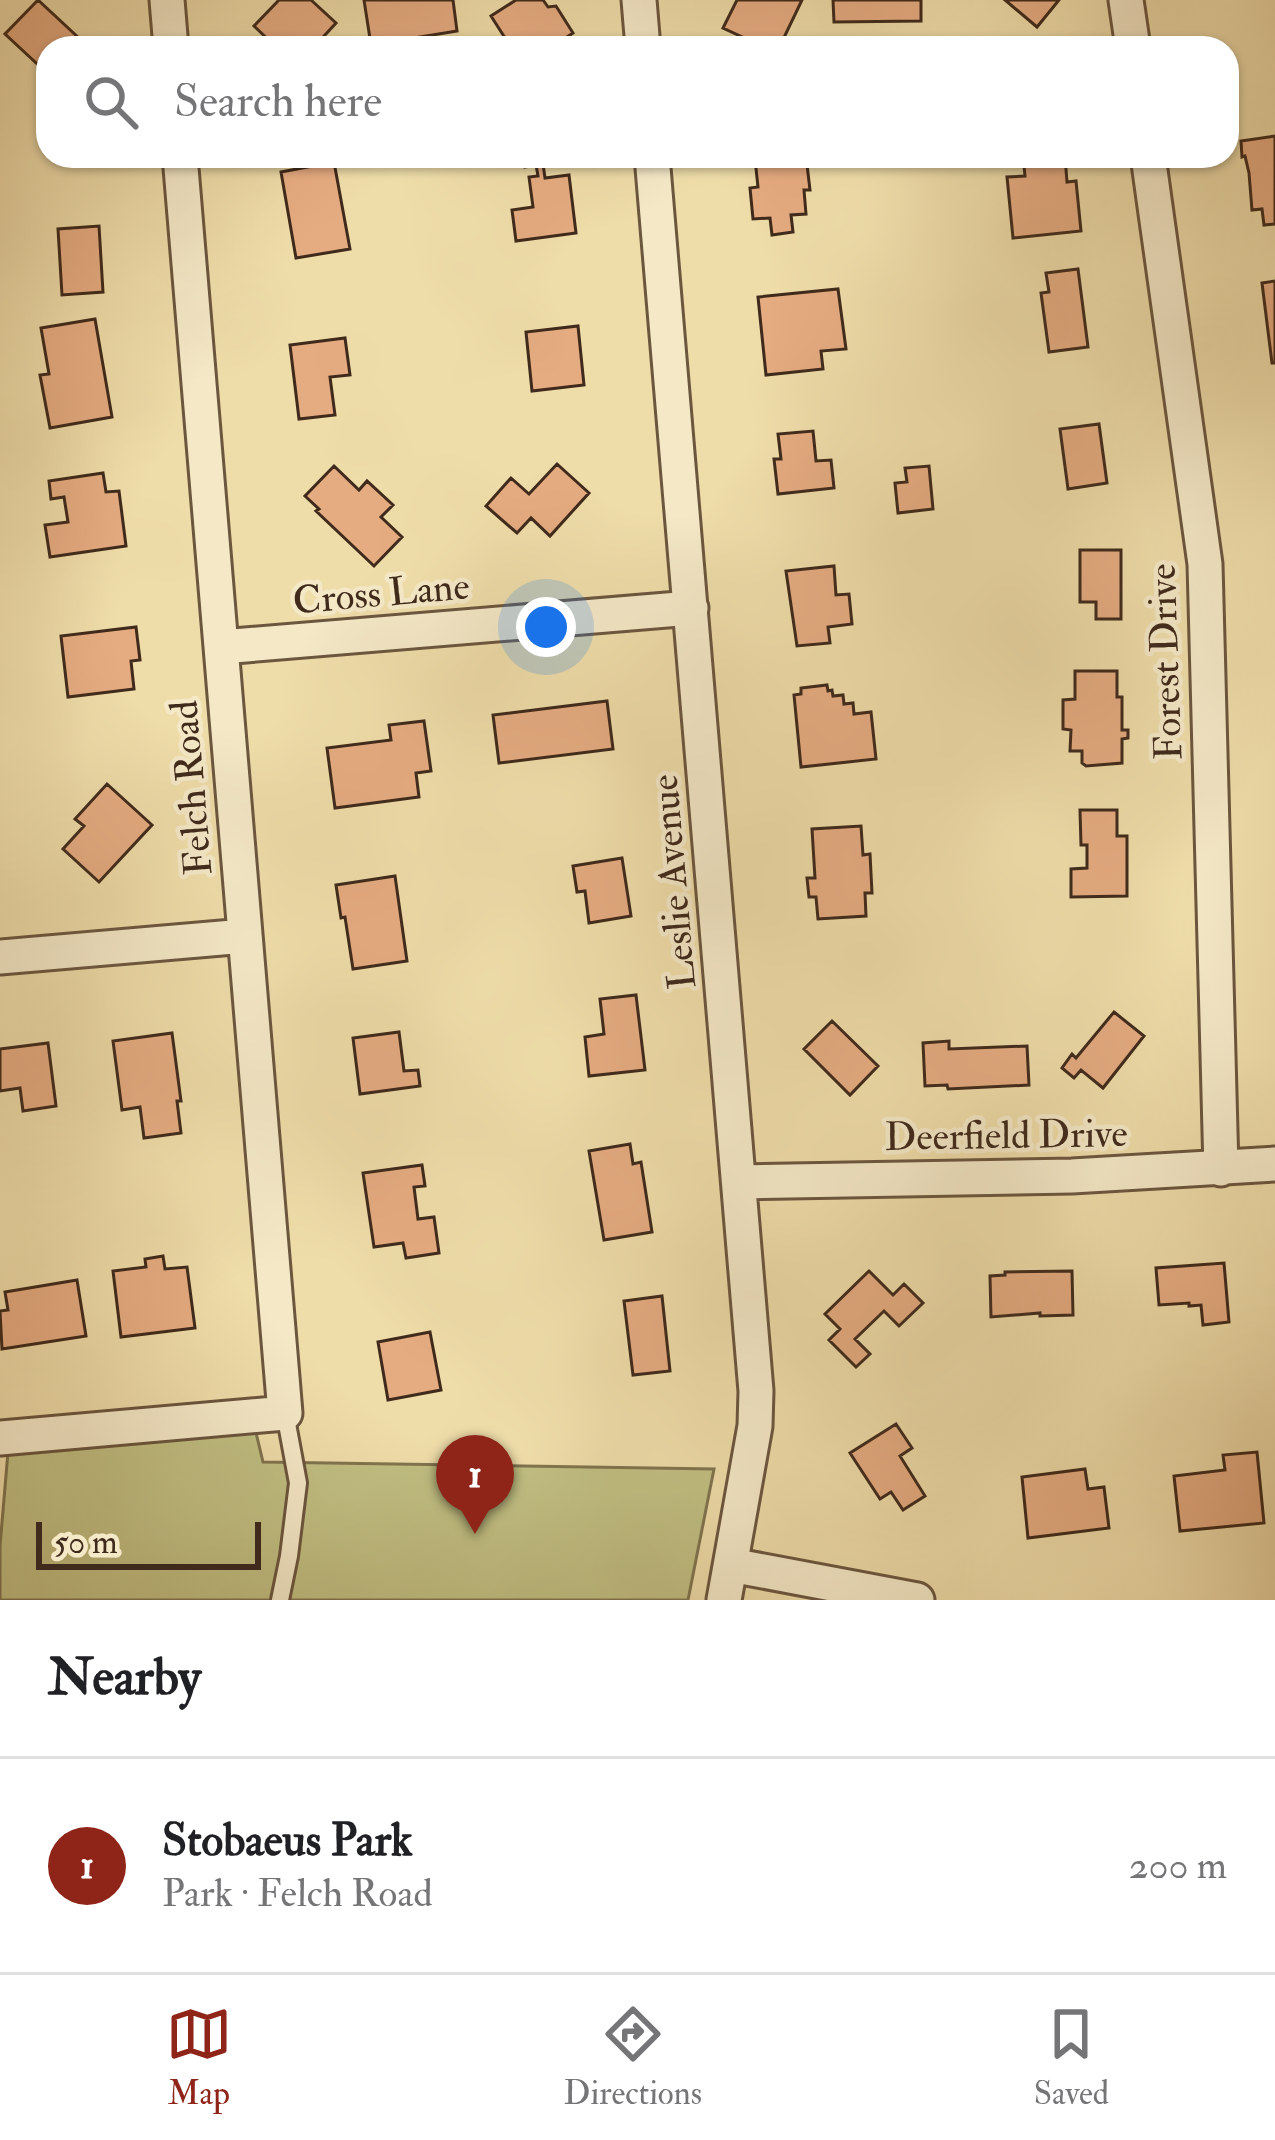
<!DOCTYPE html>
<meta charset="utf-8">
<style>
body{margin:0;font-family:"IM FELL Double Pica",serif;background:#f6f6f6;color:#202124}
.scale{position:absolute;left:36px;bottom:30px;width:225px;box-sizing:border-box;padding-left:12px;border:6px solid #3f2a1b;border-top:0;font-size:33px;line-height:42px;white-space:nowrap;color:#3f2a1b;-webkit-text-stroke:9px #f4e8c7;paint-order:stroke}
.you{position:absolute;left:546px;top:627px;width:42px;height:42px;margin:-30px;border:9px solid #fff;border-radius:50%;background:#1a73e8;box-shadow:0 0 0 18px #1a73e833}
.badge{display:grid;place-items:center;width:78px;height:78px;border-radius:50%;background:#8f2418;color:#fff;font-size:39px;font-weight:700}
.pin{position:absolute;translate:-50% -99px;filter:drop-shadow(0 3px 6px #0008)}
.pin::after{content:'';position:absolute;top:63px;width:42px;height:36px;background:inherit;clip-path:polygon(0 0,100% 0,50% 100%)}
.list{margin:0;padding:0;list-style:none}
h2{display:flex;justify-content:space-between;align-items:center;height:156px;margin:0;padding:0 48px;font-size:51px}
h2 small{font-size:39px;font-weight:400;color:#757577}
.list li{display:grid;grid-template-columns:78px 1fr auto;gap:36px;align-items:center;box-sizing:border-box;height:216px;padding:0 48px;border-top:3px solid #e0e0e0}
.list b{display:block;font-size:45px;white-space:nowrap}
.list p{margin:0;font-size:39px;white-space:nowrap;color:#757577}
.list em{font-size:39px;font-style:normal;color:#757577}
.icon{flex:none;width:66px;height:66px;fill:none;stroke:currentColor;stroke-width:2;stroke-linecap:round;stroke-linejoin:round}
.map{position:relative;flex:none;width:1275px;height:1600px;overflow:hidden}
.search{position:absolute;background:#fff;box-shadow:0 3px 9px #0004;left:36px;right:36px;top:36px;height:132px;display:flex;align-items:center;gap:30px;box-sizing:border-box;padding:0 42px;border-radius:36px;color:#757577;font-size:45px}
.sheet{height:372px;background:#fff}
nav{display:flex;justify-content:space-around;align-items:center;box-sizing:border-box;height:168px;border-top:3px solid #e0e0e0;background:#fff;font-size:33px;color:#757577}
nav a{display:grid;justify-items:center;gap:6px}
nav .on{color:#8f2418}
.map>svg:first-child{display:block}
.green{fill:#c0be82;stroke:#80744e;stroke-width:3}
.building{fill:#e5ab81;stroke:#3f2a1b;stroke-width:3}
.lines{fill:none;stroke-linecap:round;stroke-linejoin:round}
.lane-casing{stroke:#6b563e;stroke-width:22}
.street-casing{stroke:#6b563e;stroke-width:39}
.lane{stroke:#f4e8c7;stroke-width:16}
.street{stroke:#f4e8c7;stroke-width:33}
.labels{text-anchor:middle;stroke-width:9;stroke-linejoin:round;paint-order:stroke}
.street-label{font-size:39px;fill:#3f2a1b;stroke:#f4e8c7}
</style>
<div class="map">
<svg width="1275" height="1600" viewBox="0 0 1275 1600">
<rect width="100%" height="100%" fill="#eedca9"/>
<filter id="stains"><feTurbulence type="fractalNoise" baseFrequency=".00167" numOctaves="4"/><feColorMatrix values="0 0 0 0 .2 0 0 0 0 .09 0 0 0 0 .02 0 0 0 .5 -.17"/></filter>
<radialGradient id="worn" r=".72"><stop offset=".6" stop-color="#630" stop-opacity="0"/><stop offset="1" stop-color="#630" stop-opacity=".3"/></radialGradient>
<path class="green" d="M253,1420L263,1462L714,1469L688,1600H0V1546L9,1440Z"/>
<path class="building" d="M38,0L81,40L73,48H48V74L5,34Z
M279,0H311L336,23L313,48H277L254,26Z
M364,0H453L457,31L371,45Z
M516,0H543L548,7L556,6L573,33L550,48H522L516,39L507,41L491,16Z
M737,0H802L779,48H766L723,28Z
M833,0H921V21L834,22Z
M1005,0H1059L1037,27Z
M1275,136V224L1264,225L1262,209L1252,210L1249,173L1245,156L1242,157L1241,141Z
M789,156H806L810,190H804L806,214L791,215L793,232L772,235L770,218L753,219L750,188L758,187L755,159Z
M1023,156H1065L1067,182L1076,181L1081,231L1013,238L1007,177L1025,176Z
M542,157L545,178L569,175L576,233L516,241L512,210L533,207L529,177L538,176L536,165L525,167L524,160Z
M334,162L350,249L296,258L281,172Z
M99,226L103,292L62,295L58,229Z
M1078,269L1088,347L1049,352L1041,293L1049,292L1046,273Z
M1275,281V363H1272L1262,283Z
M838,289L846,349L821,351L823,369L766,375L758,297Z
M95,319L112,417L50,428L40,375L49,374L41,328Z
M578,326L584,385L532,391L526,332Z
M345,338L350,375L330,377L335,415L299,419L290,345Z
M1099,424L1107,483L1068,489L1060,429Z
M813,431L816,461L831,460L834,488L778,494L774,459H781L778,434Z
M557,464L589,493L550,536L531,518L517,533L486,506L511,478L529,494Z
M334,466L359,490L367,481L393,505L381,517L402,537L374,566L316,511L319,509L305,496Z
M929,466L933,509L898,513L895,483L907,482L905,468Z
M103,473L106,492L119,491L126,546L50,557L45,525L68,522L64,497L51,499L49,481Z
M1080,550H1121V619H1096V602H1080Z
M834,566L836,595L849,594L852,624L828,627L830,643L797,646L786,571Z
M136,627L140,660L131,661L134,689L68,697L61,636Z
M1075,671H1117V697H1122V730H1128V738L1122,739V763L1086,766L1082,763V751H1070L1071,730L1063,729V700L1075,699Z
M827,685L828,691L832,690L833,696L843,695L844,704L853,703L854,714L871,712L876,759L801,767L794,695L801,694V688Z
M607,701L613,749L499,763L493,715Z
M424,721L431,771L416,773L419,797L335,808L327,748L391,740L389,725Z
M107,784L152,825L99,882L63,849L84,826L75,819Z
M1080,810H1117V836H1127V896L1071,897V869L1087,868V845H1081Z
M861,826L863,855L870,854L872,893H865L866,916L818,919L816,897H809L807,878H815L812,829Z
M622,858L631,916L589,923L585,891L577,892L573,866Z
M395,876L407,961L353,969L345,917L341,918L336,885Z
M636,995L645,1070L589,1076L585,1037L604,1034L600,999Z
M1114,1012L1144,1036L1103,1088L1081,1070L1074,1078L1062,1068L1072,1054L1076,1058Z
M832,1021L878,1066L850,1095L804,1049Z
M399,1032L404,1071L418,1070L420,1086L360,1094L353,1038Z
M172,1033L181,1101H177L181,1133L144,1138L140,1107L122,1110L113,1041Z
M949,1041V1049L1027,1046L1029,1085L948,1089L947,1085L925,1086L923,1043Z
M48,1043L56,1106L23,1111L20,1088L0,1091V1049Z
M630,1144L633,1164L641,1162L652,1232L604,1240L589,1151Z
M422,1165L425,1186L414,1187L418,1219L434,1217L439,1253L406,1258L403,1243L374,1247L363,1173Z
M163,1256L165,1269L187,1267L195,1328L121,1337L113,1271L146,1267L145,1259Z
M1224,1263L1229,1322L1203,1325L1201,1305L1189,1306V1303L1159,1305L1156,1268Z
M869,1271L893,1295L904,1284L923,1303L899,1326L884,1311L855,1339L870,1354L856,1367L829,1340L840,1329L825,1314Z
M1072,1271L1073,1315L1040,1316V1313L991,1317L990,1276L1005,1275V1272Z
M77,1280L86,1336L2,1349L0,1311L8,1310L5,1292Z
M662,1296L670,1371L633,1375L624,1301Z
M430,1332L441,1390L388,1400L378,1342Z
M896,1424L912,1448L900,1456L925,1496L903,1510L891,1492L880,1499L850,1453Z
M1257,1452L1264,1523L1180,1531L1174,1476L1225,1470L1223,1455Z
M1085,1469L1088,1489L1104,1487L1109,1528L1028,1538L1022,1477Z"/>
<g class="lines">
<g class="lane-casing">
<path id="lane" d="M280,1600L289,1556L298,1483L285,1413"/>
</g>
<g class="street-casing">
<path id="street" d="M167,0L171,48
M639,0L643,48
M1126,0L1133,48
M652,156L756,1391L755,1426L724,1600
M1148,156L1205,564L1221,1169
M221,647L691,608
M0,957L245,936
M739,1182L1072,1176L1275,1164
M0,1438L285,1413L180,156
M731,1565L917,1600"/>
</g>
<use href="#lane" class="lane"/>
<use href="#street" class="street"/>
</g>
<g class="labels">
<g class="street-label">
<text transform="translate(381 592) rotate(-5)" y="14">Cross Lane</text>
<text transform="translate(1164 662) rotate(-92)" y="14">Forest Drive</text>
<text transform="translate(190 788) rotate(-95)" y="14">Felch Road</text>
<text transform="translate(672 882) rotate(-95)" y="14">Leslie Avenue</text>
<text transform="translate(1006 1134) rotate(-1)" y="14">Deerfield Drive</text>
</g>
</g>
<rect width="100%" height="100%" filter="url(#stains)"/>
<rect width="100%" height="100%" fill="url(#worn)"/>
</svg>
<div class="scale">50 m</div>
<div class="you"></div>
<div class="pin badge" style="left:475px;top:1534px">1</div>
<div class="search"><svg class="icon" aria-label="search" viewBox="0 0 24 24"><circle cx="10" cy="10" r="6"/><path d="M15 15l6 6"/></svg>Search here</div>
</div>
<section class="sheet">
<h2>Nearby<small></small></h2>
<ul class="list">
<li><span class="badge">1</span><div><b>Stobaeus Park</b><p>Park · Felch Road</p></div><em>200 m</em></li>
</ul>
</section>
<nav>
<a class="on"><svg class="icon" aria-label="map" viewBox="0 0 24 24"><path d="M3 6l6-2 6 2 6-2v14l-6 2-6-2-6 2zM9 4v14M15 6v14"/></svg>Map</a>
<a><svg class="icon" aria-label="directions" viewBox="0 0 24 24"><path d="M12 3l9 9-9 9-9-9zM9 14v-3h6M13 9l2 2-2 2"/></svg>Directions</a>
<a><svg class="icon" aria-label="saved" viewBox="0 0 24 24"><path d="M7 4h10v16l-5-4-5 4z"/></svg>Saved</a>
</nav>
